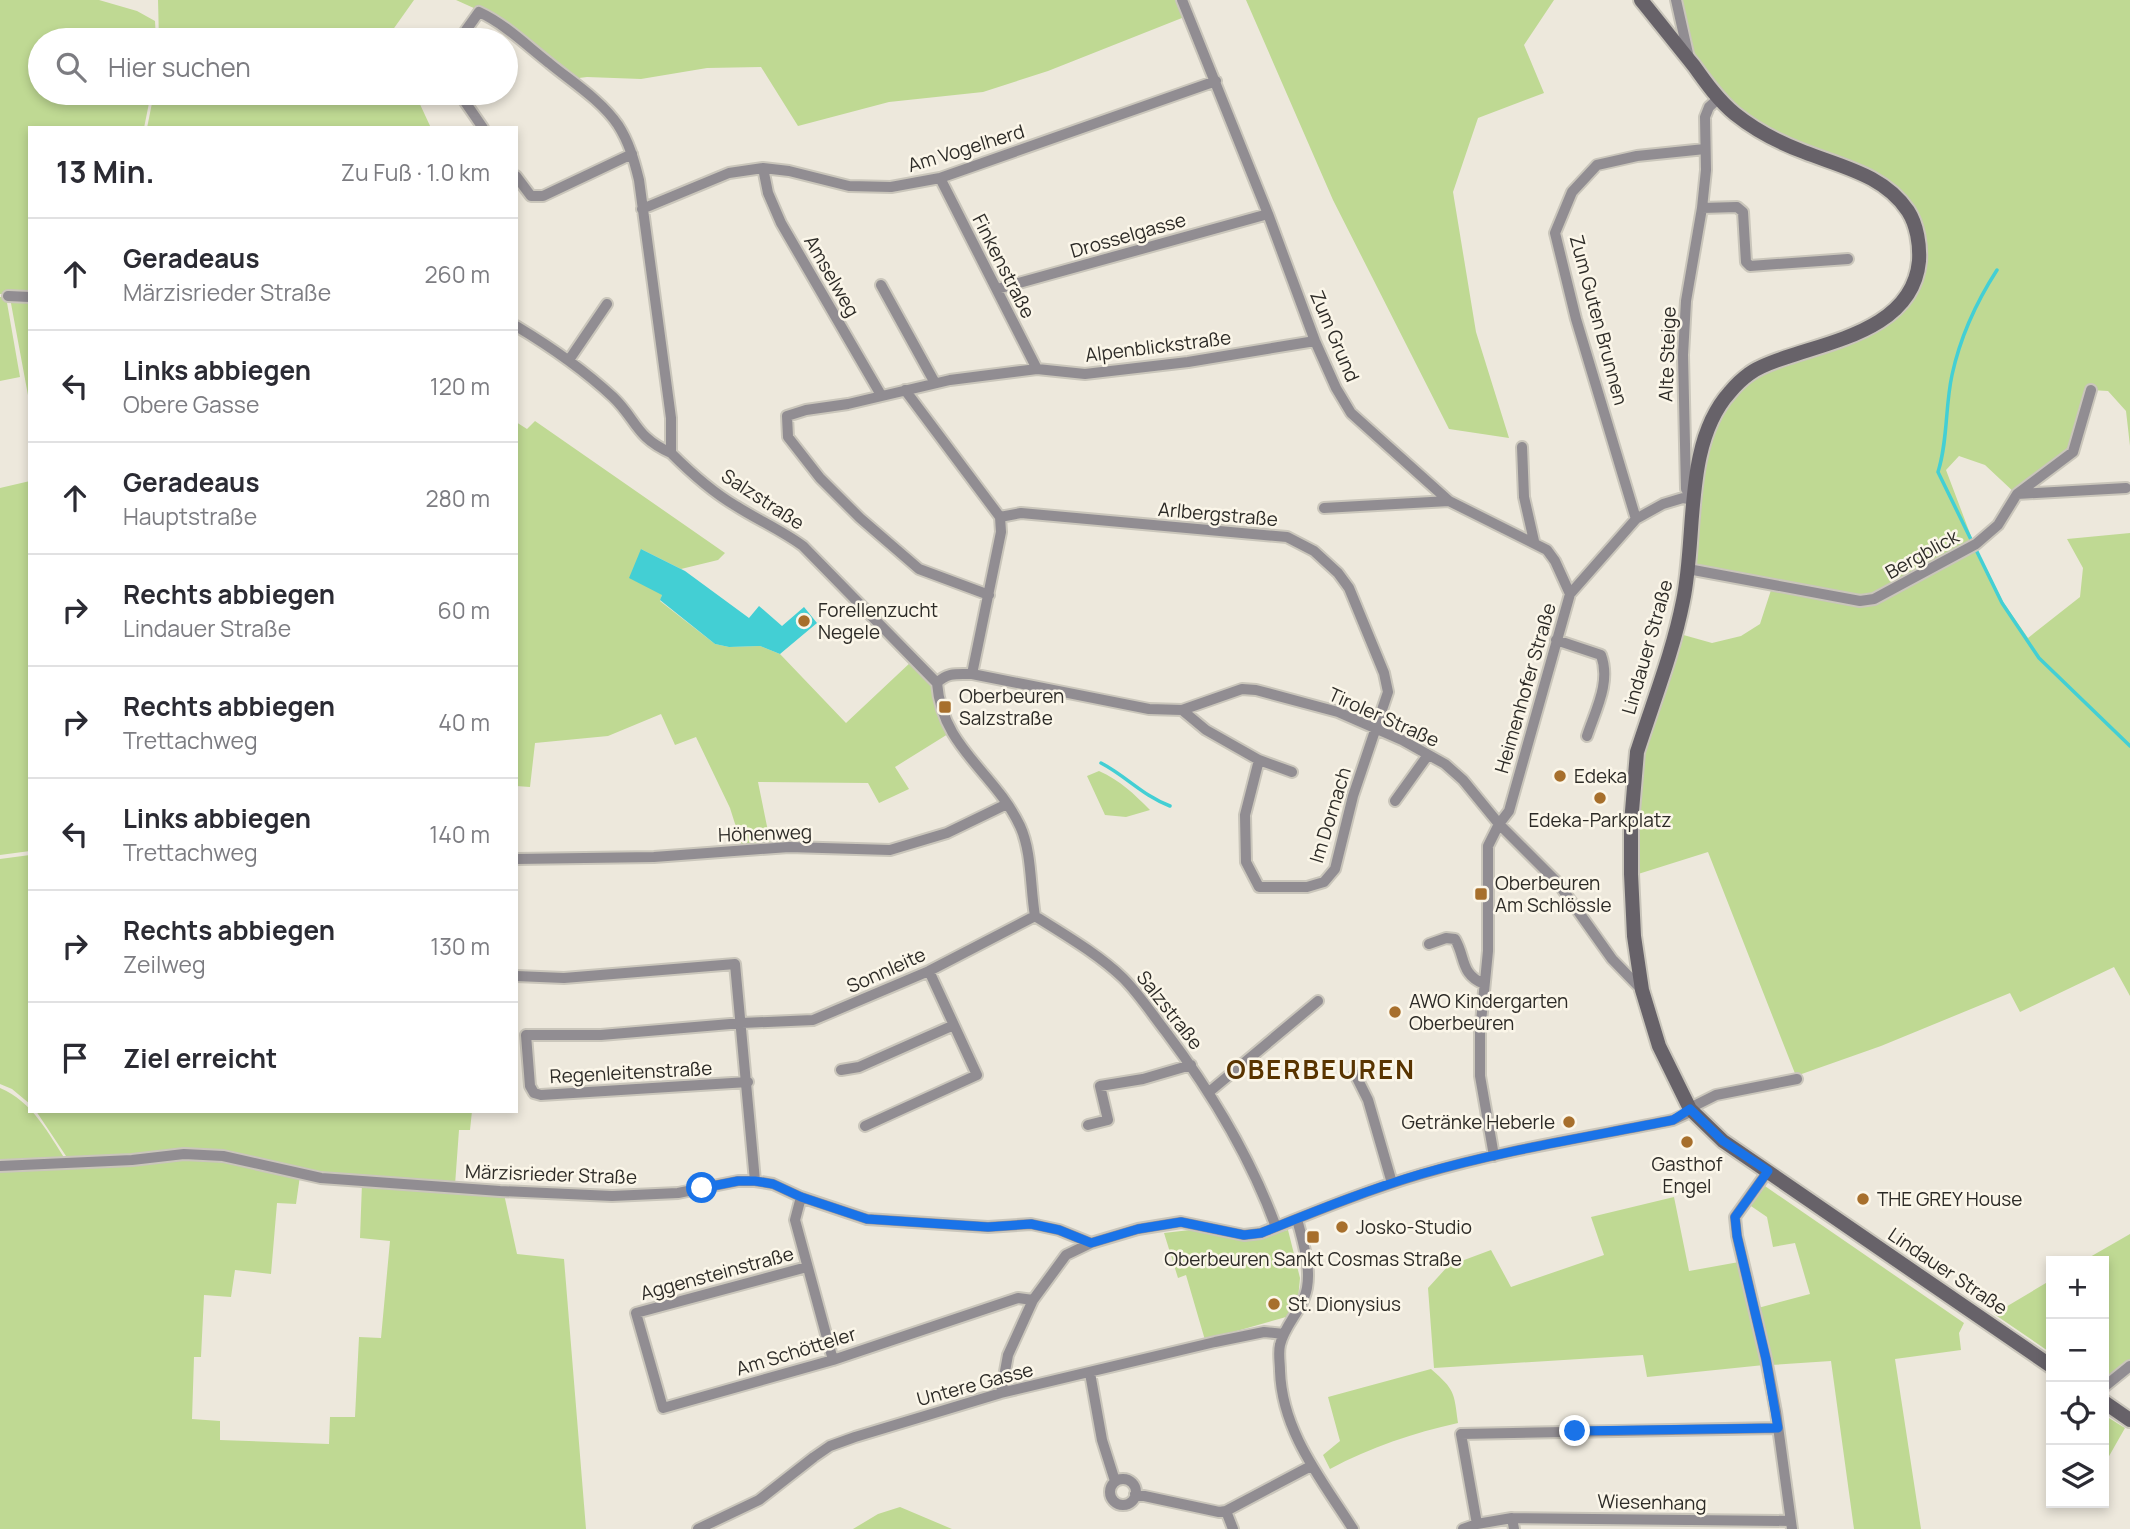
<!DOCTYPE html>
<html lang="de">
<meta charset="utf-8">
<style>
body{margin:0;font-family:Manrope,sans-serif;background:#f7f7f7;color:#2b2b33}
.controls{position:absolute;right:21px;bottom:21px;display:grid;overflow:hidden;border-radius:0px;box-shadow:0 4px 10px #0003}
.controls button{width:63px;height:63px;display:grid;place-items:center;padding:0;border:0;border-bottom:2px solid #e1e1e2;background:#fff;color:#2b2b33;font:35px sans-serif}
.stop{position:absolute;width:21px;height:21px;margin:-16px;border:5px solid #1a73e8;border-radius:50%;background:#fff}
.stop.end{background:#1a73e8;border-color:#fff;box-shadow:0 2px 7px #0008}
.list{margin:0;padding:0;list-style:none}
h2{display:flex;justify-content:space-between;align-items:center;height:91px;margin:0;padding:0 28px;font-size:30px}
h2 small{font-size:23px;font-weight:400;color:#7c7c81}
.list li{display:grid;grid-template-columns:46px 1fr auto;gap:21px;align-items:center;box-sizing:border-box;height:112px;padding:0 28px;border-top:2px solid #e1e1e2}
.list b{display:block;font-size:26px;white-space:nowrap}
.list p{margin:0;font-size:23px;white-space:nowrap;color:#7c7c81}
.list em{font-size:23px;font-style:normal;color:#7c7c81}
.icon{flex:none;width:38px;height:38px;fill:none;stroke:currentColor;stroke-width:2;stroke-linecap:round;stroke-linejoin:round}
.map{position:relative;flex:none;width:2130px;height:1529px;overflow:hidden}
.search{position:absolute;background:#fff;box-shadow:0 4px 10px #0003;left:28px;top:28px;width:490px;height:77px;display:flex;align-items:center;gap:18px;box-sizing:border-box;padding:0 24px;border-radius:38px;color:#7c7c81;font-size:26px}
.panel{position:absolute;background:#fff;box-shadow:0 4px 10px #0003;left:28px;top:126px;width:490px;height:987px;border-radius:0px}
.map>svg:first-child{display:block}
.green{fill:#bfd993}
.water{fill:#43cfd4}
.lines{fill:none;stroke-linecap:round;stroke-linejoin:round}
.stream{stroke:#43cfd4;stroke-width:3.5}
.street-casing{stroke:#cac6bb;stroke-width:14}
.secondary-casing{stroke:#cac6bb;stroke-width:18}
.street{stroke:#918d92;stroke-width:10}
.secondary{stroke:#676269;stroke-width:14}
.route{stroke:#1a73e8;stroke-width:9}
.poi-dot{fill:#a76f2c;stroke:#fbf6e9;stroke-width:2.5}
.labels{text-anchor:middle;stroke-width:5;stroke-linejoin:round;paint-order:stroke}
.street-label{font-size:19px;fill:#2d2b27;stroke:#fbf6e9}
.poi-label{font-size:19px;fill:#2d2b27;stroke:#fbf6e9;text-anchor:start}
.district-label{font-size:26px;font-weight:bold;letter-spacing:2px;fill:#593400;stroke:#fbf6e9}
</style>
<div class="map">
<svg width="2130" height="1529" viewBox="0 0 2130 1529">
<rect width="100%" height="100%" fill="#ede8dc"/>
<path class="green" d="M0,0H99L137,11L155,21L156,40H40V93H151L144,128H30V295L0,294Z
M158,0H414L392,31L396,40H159Z
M456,0H1181L1187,16L1048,71L983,92L889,102L798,126L761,67L707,68L641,79L587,77L571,79L487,14Z
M1246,0H1554L1524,45L1544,93L1478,118L1453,192L1476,332L1509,438L1449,429L1333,200Z
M1679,0H2130V446L2126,411L2108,391L2091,390L2071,452L2016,494L1985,465L1959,456L1946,470L1974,544L1888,591L1860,599L1693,568L1707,443L1718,414L1752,377L1864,334L1923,271L1901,194L1875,172L1803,146L1770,131L1738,110L1693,57Z
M154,93H418V100L431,128H147Z
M0,297H6L20,377L0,381Z
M10,298L30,299V406Z
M535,421L725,553L718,560L681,569L641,549L662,595L660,601L715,644L729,647L760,646L780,654L846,723L912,661L934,684L939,711L948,734L895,767L909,789L879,803L868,783L758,782L771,846L743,849L730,808L696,737L675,745L661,714L608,736L535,743L530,787L516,786V422L527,429Z
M30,481V851L0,855V488Z
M2130,533V996L2114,967L2020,1012L2010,993L1881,1046L1796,1076L1708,852L1635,875L1637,774L1680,634L1712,643L1741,636L1760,624L1772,587L1860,603L1975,546L2003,602L2028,638L2080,597L2083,568L2067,539Z
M1099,771C1121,781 1133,793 1150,810L1126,817L1105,815L1087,776Z
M30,855V1104L12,1089L0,1084V859Z
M0,1088C33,1102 48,1133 67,1162L0,1164Z
M36,1111H472L470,1130H459L455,1185L320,1175L222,1154L70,1162Z
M184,1156L222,1159L300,1176L296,1204L277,1203L271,1274L235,1270L231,1297L204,1295L201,1357H194L192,1419L220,1421V1440L329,1444L330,1417H355L359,1337L381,1338L390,1241L360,1238L362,1183L504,1194L517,1254L564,1259L586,1529H0V1168Z
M1762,1184L1964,1323L1959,1333L1961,1350L1895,1359L1921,1529H1854L1831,1361L1771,1365L1758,1308L1810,1294L1795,1243L1773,1247L1767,1217L1748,1204Z
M1674,1197L1689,1271L1739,1262L1764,1365L1647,1377L1643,1355L1434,1368L1428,1288L1448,1266L1491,1250L1511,1287L1604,1255L1591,1217Z
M1190,1230L1247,1240L1288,1230L1300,1278L1298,1299L1286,1317L1205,1340L1186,1275L1178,1278L1164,1233Z
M2130,1234V1363L2104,1383V1261H2083Z
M2051,1280V1353L1994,1314Z
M1431,1369C1455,1390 1454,1392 1458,1423C1413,1433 1371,1447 1330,1469L1323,1455L1340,1441L1328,1397Z
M2104,1415L2125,1428L2104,1465Z
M900,1507L952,1529H853L878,1514Z"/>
<path class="water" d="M641,549L685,571L749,618L759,606L782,626L804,607L817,623L780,654L760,646L729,647L715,644L660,600L662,595L629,578Z"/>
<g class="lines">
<path class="stream" d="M1997,270C1977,301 1960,338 1952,375C1945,407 1948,440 1938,472L2002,603L2039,658L2130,746
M1101,763C1126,776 1143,796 1170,806"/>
<g class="street-casing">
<path id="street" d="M1182,0L1268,214L1315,341L1336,388L1351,413L1449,501L1547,550L1555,561L1570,594
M1676,0L1689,58
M459,40L479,12C505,24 526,45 549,63C572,82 601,100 618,125C629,142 634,160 639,180L671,418V453C690,472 712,492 736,506C758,520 781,530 803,546L937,683C942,748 994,771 1020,826C1032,852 1030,887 1035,916C1065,935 1098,954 1123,978C1139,994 1152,1014 1166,1032C1212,1093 1250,1156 1276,1227
M459,93L483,128
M763,168L768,193L781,223L881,395
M516,176L531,196H543L632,154
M940,178L1037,369
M1702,208L1737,207L1743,212L1746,262L1750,266L1848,259
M642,209L729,173L763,168L789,171L849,186L891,187L940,178L1216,81
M881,285L935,383
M997,289L1268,214
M8,296L30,297
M516,326C551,347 583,369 613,397C637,420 635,437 671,453
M569,360L607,304
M905,390L1000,517L1001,532L972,674
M1522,447L1524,497L1534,541
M2017,494L2126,488
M1694,500L1686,489L1683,355L1686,301L1702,208L1706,170L1705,117L1709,107L1719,98
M1324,508L1449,501
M1000,517L1021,513L1287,537L1314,551L1338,573L1349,588L1384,673L1388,692L1353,796L1335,869L1324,882L1307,887H1259L1246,862L1245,815L1259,760L1206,730L1182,710
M1636,519L1576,319L1555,233L1572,192L1597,165L1637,156L1705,149
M1688,569L1860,601L1874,599L1976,544L1998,525L2017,494L2073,452L2091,390
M989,595L919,569L860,518L820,478L788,437L787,416L806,410L848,404L950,380L1037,369L1085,374L1188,362L1315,341
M1556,640L1601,655C1611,682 1596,709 1587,736
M937,683C947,672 958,674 972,674L1149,709L1182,710L1242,689L1256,690L1338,712L1402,740L1445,764L1463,780L1499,824L1558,883L1612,959L1642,990
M1259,760L1292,772
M1395,801L1428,755
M516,859L654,857L789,847L890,850L947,833L1007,804
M1429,944L1446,938L1455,939C1466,958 1460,974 1484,984
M516,976L564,978L735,964L755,1181
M841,1070L859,1067L954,1025
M1355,1074L1368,1100L1392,1183
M748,1082L541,1095L534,1093L530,1086L526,1035H601L742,1023L813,1020L929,971L1035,916
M1209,1092L1318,1001
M1088,1125L1108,1120L1100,1086L1143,1079L1191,1065
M865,1126L977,1075L929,971
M1494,1156L1480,1076V1032L1488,951V846L1499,824L1509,811L1570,594L1636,519L1663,504L1683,498L1694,500
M0,1166L132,1160L184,1154L223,1156L321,1178L500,1191L612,1196L678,1193L738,1181H755L773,1184L801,1197L867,1219L988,1227L1031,1224L1059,1230L1091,1243
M1768,1171L1735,1217L1737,1236L1766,1359L1776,1412L1792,1529
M801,1197L795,1220L833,1360
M1297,1219C1303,1243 1314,1274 1304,1298C1298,1314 1284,1327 1280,1345C1278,1353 1280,1363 1280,1371C1282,1432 1322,1480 1353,1529
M807,1267L636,1313L663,1408L833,1360L1018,1298L1033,1300
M1090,1373L1102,1440L1115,1481
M2104,1387L2130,1366
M1001,1393L1008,1355L1033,1300L1066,1255L1091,1243L1138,1229L1181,1222L1244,1235L1261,1233C1314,1212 1367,1190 1422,1174C1503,1150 1589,1137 1673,1120L1686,1114L1694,1106L1716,1095L1797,1079
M1110 1492a13 13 0 1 1 26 0a13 13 0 1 1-26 0Z
M1135,1494L1219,1512L1226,1511L1233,1529
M1226,1511L1311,1466
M1512,1518L1791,1521
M1477,1524L1461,1434L1778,1428
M698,1529L759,1500L814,1457L830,1446L855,1437L1001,1393L1215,1342L1264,1332L1284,1334
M1463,1529L1477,1524L1512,1518L1514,1529"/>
</g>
<g class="secondary-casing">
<path id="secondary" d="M1641,0C1659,22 1676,44 1694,66C1706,83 1719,101 1735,114C1755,130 1780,143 1804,152C1842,167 1884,175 1908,211C1917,225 1920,245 1919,261C1913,326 1837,340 1787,357C1775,361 1759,366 1749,374C1742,379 1735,386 1730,392C1683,444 1697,536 1683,601C1673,652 1653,702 1637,752L1631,823V874L1634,936L1642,990L1659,1046L1690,1109L1723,1141L2051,1366
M2104,1402L2130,1420"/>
</g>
<use href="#street" class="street"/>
<use href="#secondary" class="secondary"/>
</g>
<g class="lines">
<path class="route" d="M702,1188L738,1181H755L773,1184L801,1197L867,1219L988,1227L1031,1224L1059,1230L1091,1243L1138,1229L1181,1222L1244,1235L1261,1233C1313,1212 1367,1190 1421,1174C1504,1150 1589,1137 1673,1120L1690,1109L1723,1141L1768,1171L1735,1217L1737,1236L1766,1359L1778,1428L1575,1431"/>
</g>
<g class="poi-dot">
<circle cx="804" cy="621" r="7"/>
<rect x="938" y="700" width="14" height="14" rx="3.5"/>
<circle cx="1560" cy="776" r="7"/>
<circle cx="1600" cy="798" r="7"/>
<rect x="1474" y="887" width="14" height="14" rx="3.5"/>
<circle cx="1395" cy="1012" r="7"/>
<circle cx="1569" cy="1122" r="7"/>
<circle cx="1687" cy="1142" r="7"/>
<circle cx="1863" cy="1199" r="7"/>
<circle cx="1342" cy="1227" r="7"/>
<rect x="1306" y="1230" width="14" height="14" rx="3.5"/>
<circle cx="1274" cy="1304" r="7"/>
</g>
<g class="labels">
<g class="street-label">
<text transform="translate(966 148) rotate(-17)" y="7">Am Vogelherd</text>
<text transform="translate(1128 235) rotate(-16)" y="7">Drosselgasse</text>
<text transform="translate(1004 266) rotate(63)" y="7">Finkenstraße</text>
<text transform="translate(832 276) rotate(60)" y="7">Amselweg</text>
<text transform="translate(1599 320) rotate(75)" y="7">Zum Guten Brunnen</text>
<text transform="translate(1335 336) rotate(67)" y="7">Zum Grund</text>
<text transform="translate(1158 346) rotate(-7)" y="7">Alpenblickstraße</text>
<text transform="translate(1667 354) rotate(-88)" y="7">Alte Steige</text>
<text transform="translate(763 499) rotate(33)" y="7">Salzstraße</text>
<text transform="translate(1218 514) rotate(5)" y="7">Arlbergstraße</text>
<text transform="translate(1922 554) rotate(-29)" y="7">Bergblick</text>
<text transform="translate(1647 647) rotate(-74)" y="7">Lindauer Straße</text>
<text transform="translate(1525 688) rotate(-74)" y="7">Heimenhofer Straße</text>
<text transform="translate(1384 717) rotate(24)" y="7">Tiroler Straße</text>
<text transform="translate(1330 815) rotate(-73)" y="7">Im Dornach</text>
<text transform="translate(765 833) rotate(-2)" y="7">Höhenweg</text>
<text transform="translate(886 970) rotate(-24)" y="7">Sonnleite</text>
<text transform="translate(1170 1010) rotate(52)" y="7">Salzstraße</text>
<text transform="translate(631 1072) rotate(-3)" y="7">Regenleitenstraße</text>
<text transform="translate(551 1174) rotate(2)" y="7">Märzisrieder Straße</text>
<text transform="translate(1948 1271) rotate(34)" y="7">Lindauer Straße</text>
<text transform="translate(717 1273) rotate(-15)" y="7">Aggensteinstraße</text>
<text transform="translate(796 1351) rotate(-17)" y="7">Am Schötteler</text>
<text transform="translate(975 1384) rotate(-15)" y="7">Untere Gasse</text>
<text transform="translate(1652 1502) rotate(1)" y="7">Wiesenhang</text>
</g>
<g class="poi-label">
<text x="818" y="617">Forellenzucht<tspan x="818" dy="22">Negele</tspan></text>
<text x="959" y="703">Oberbeuren<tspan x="959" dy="22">Salzstraße</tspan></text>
<text x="1574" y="783">Edeka</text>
<text x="1600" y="827" text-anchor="middle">Edeka-Parkplatz</text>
<text x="1495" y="890">Oberbeuren<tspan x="1495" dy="22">Am Schlössle</tspan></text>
<text x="1409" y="1008">AWO Kindergarten<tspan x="1409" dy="22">Oberbeuren</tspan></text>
<text x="1555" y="1129" text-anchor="end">Getränke Heberle</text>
<text x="1687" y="1171" text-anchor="middle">Gasthof<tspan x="1687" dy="22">Engel</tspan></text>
<text x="1877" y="1206">THE GREY House</text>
<text x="1356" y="1234">Josko-Studio</text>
<text x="1313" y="1266" text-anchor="middle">Oberbeuren Sankt Cosmas Straße</text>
<text x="1288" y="1311">St. Dionysius</text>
</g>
<g class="district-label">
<text x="1321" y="1079">OBERBEUREN</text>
</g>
</g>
</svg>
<div class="controls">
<button>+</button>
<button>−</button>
<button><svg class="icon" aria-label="locate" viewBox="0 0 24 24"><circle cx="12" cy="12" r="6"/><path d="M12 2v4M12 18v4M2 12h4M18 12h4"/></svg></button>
<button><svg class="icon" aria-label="layers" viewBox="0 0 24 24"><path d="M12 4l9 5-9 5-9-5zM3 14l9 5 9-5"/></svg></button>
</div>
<div class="stop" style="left:702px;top:1188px"></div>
<div class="stop end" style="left:1575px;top:1431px"></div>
<div class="search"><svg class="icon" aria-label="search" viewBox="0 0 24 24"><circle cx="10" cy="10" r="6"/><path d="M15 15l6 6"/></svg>Hier suchen</div>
<section class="panel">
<h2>13 Min.<small>Zu Fuß · 1.0 km</small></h2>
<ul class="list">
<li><svg class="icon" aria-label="ahead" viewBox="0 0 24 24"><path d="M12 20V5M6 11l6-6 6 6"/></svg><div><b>Geradeaus</b><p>Märzisrieder Straße</p></div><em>260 m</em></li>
<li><svg class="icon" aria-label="left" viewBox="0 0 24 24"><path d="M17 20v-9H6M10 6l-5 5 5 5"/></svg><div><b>Links abbiegen</b><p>Obere Gasse</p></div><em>120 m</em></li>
<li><svg class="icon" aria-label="ahead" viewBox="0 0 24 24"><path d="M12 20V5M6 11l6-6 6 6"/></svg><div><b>Geradeaus</b><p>Hauptstraße</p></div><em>280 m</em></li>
<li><svg class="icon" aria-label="right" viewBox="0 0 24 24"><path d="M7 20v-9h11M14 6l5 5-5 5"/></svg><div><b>Rechts abbiegen</b><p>Lindauer Straße</p></div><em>60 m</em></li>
<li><svg class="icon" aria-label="right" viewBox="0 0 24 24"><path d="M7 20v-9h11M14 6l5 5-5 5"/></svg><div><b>Rechts abbiegen</b><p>Trettachweg</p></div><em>40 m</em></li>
<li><svg class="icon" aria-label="left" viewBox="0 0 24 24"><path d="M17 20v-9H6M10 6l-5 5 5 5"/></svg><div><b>Links abbiegen</b><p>Trettachweg</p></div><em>140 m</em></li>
<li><svg class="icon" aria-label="right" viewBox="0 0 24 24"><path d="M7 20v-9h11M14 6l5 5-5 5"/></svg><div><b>Rechts abbiegen</b><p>Zeilweg</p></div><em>130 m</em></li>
<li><svg class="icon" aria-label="arrive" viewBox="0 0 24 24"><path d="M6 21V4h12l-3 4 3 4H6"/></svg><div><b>Ziel erreicht</b></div></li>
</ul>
</section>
</div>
